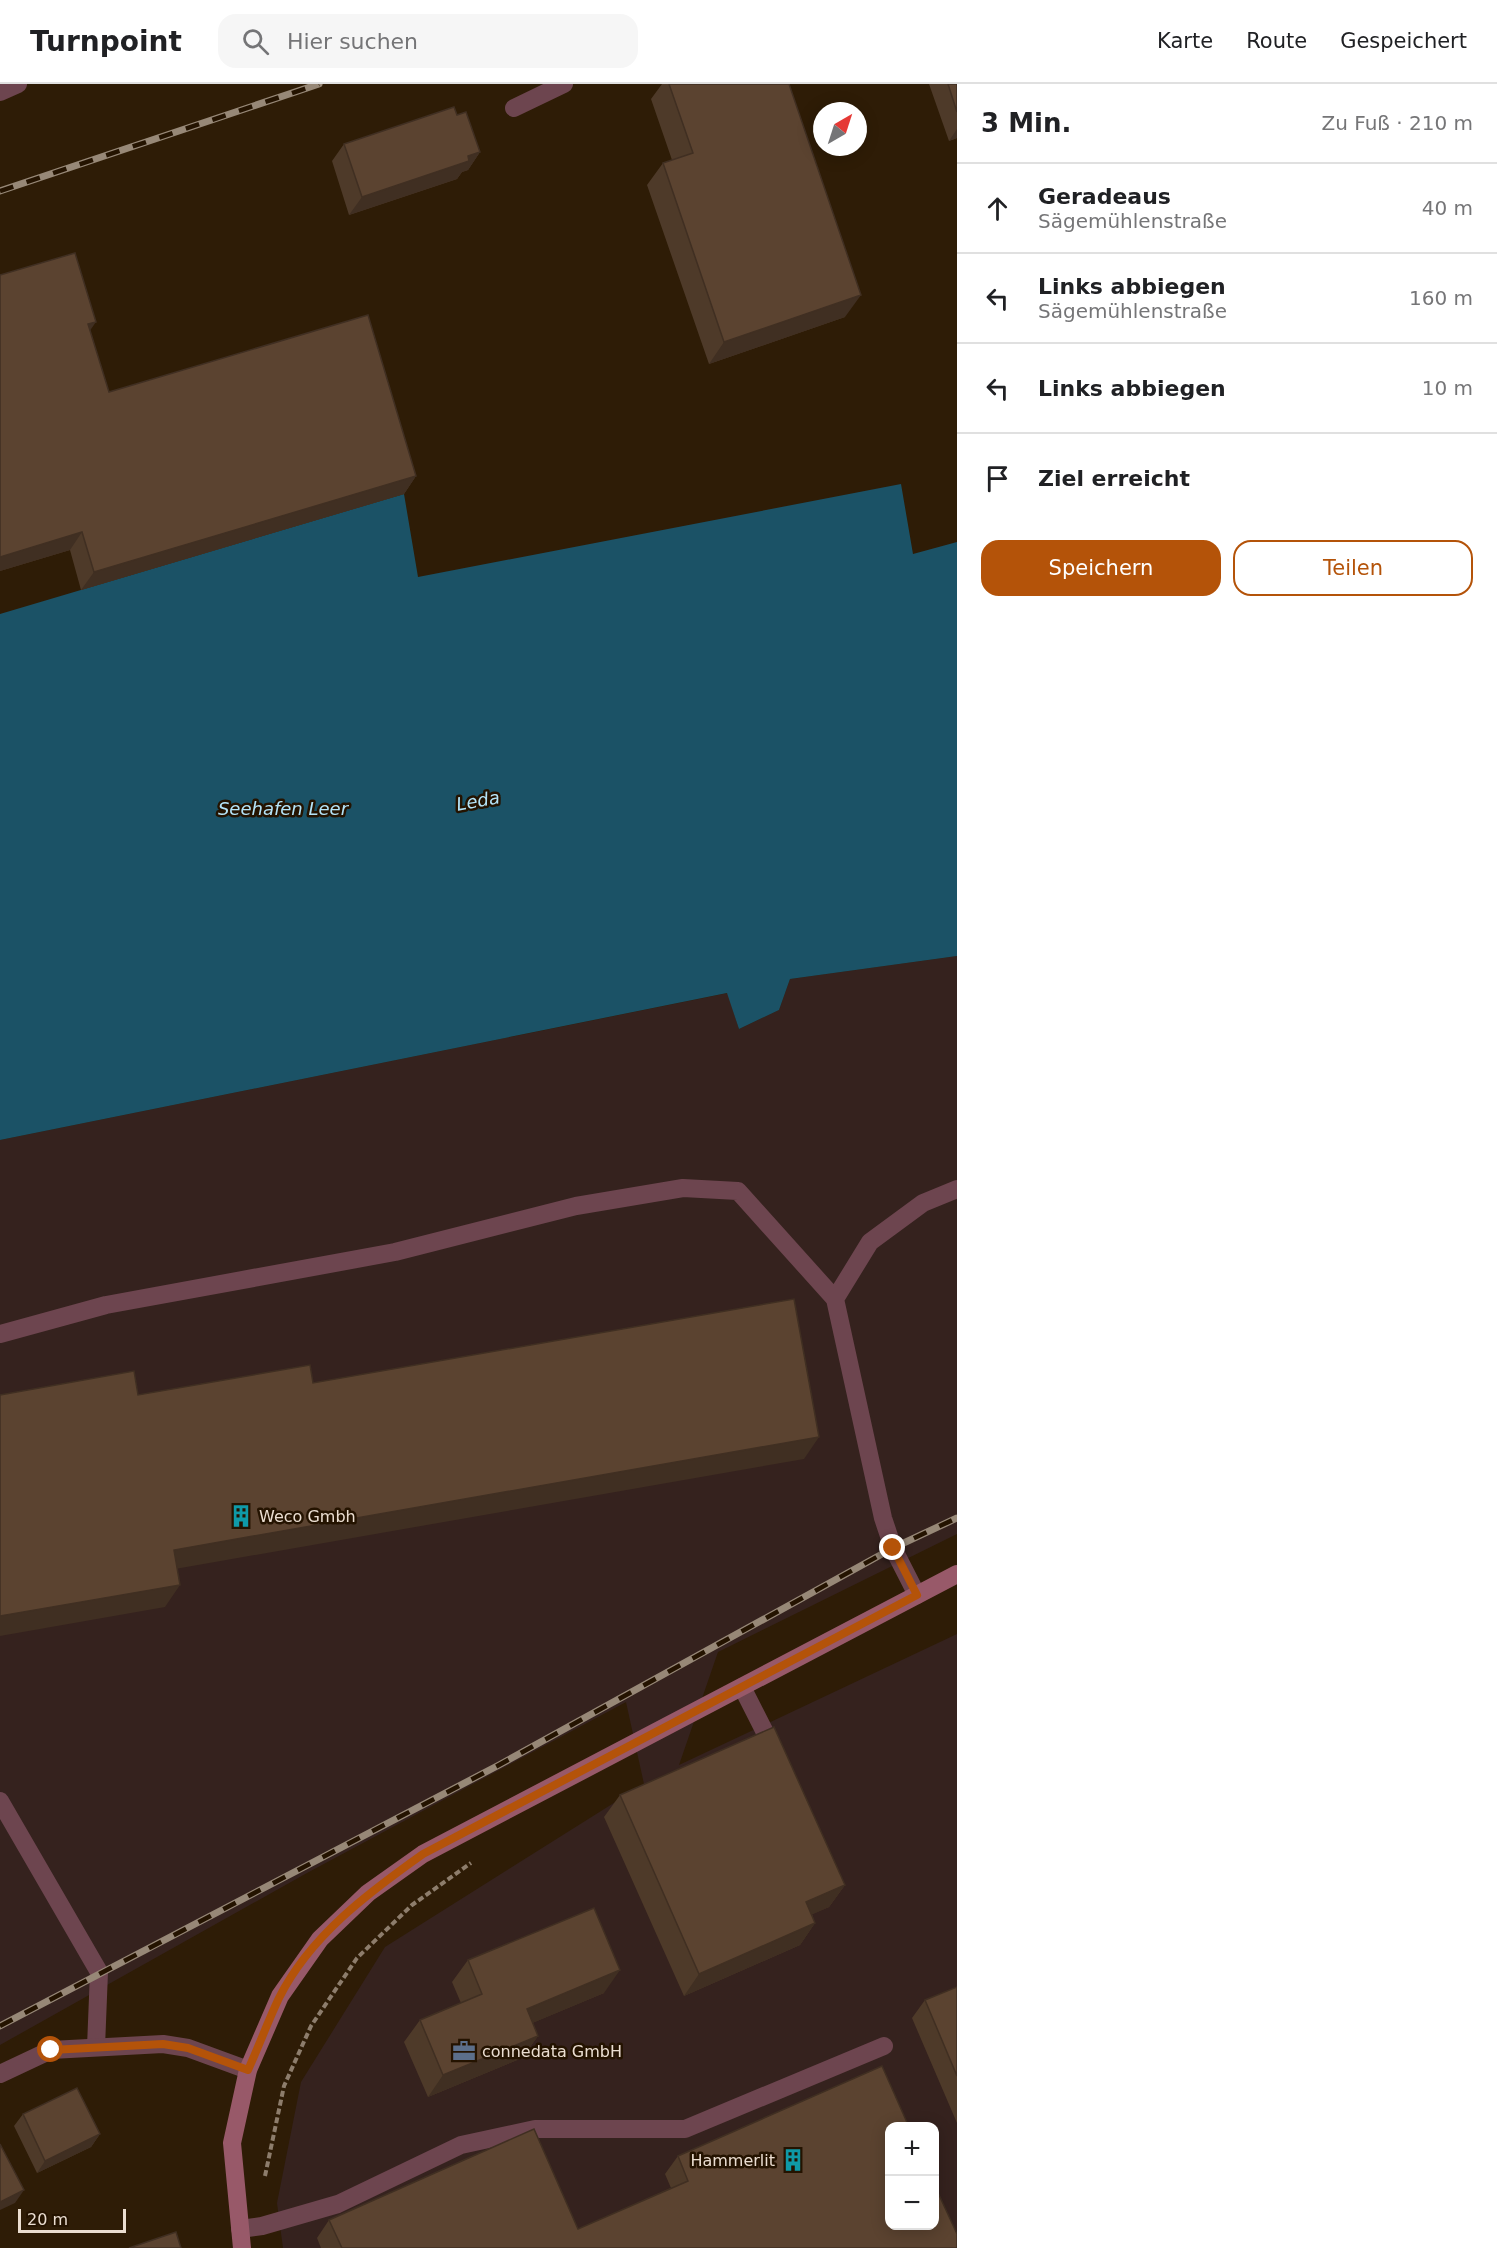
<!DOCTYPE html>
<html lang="de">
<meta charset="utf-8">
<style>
body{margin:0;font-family:"DejaVu Sans",sans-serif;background:#f6f6f6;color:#202124}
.controls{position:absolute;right:18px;bottom:18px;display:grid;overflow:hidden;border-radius:12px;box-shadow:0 3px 15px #0003}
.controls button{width:54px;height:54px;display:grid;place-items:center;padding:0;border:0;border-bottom:2px solid #e0e0e0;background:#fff;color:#202124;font:30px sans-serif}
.compass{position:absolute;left:813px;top:18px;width:54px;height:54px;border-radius:50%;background:#fff;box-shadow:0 3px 15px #0003;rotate:39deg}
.scale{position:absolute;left:18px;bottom:15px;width:108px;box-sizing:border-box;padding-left:6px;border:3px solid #ebded1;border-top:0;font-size:16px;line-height:21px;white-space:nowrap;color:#ebded1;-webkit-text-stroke:4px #241300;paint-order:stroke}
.stop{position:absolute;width:18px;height:18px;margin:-14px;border:4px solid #b45309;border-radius:50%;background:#fff}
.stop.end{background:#b45309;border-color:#fff;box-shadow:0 2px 6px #0008}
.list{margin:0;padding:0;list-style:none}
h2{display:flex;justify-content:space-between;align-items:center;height:78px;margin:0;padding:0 24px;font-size:26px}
h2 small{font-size:20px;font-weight:400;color:#757577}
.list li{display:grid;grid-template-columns:39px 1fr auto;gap:18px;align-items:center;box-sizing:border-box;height:90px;padding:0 24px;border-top:2px solid #e0e0e0}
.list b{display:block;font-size:22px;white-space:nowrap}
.list p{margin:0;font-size:20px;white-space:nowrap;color:#757577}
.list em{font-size:20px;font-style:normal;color:#757577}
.actions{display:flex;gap:12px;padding:18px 24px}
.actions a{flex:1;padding:14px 0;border:2px solid #b45309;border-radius:18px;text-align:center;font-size:21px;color:#b45309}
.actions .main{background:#b45309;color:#fff}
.icon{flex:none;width:33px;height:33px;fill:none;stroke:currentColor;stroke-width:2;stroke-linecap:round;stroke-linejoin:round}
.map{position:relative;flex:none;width:957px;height:2164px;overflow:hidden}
header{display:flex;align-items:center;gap:36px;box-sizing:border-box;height:84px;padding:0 30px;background:#fff;border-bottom:2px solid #e0e0e0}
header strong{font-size:28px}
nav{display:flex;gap:33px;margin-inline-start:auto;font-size:21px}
.search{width:420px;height:54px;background:#f6f6f6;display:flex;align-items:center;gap:15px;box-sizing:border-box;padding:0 21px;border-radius:18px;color:#757577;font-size:22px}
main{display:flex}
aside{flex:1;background:#fff}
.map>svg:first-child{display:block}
.industrial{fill:#35221e;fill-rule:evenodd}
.water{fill:#1b5266}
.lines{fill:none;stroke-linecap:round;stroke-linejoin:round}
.path{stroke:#8d7d6c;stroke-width:4;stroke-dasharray:6 3;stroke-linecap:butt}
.lane{stroke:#6d454f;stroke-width:18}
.street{stroke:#6d454f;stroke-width:18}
.secondary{stroke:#985969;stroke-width:18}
.rail-casing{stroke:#978877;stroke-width:7}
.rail{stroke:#241300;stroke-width:4.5;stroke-dasharray:14;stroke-linecap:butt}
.wall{fill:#4e3a29}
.shaded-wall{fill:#402f22}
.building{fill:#5b4330;stroke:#402f22;stroke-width:1.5}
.route{stroke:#b45309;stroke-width:8}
.labels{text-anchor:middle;stroke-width:5;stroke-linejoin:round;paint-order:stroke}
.poi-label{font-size:16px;fill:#ebded1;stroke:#241300;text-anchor:start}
.water-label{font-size:18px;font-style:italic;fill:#b4e4f8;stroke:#241300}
</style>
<header>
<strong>Turnpoint</strong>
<div class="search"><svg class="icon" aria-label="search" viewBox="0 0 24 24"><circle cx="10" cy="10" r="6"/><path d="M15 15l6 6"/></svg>Hier suchen</div>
<nav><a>Karte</a><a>Route</a><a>Gespeichert</a></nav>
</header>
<main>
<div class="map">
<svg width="957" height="2164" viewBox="0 0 957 2164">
<rect width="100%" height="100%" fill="#2e1c06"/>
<path class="industrial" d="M957,872V1450L718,1568L679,1681L957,1550V2164H283L277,2119L301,1998L385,1863L644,1700L626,1618L307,1789L0,1961V1056L728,909L739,945L779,926L790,895ZM890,2042H934V2142H890Z"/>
<path class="water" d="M901,400L913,470L957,458V872L790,895L779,926L739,945L727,909L0,1056V530L404,410L418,493Z"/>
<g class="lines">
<path class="path" d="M265,2092L284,2002L311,1942L357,1874L412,1821L471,1779"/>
<path class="lane" d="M514,24L564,0
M0,1250L106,1221L395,1168L576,1122L683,1104L738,1107L835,1215
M917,1511L893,1464L883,1434L835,1215L870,1158L923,1119L957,1105
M742,1603L775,1668
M0,1717L99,1888L96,1963
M240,2145L262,2142L338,2120L461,2061L535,2045H685L884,1962"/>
<path class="street" d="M0,8L18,0
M0,1990L51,1966L163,1960L188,1964L248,1986"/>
<path class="secondary" d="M242,2164L232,2059L248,1986L280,1912L320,1855L368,1809L423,1770L957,1490"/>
<g class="rail-casing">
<path id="rail" d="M0,107L319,0
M0,1942L499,1681L893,1464L957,1434"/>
</g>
<use href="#rail" class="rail"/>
</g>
<path class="wall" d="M662,0H789L845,233L709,280L647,101L663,79L672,76L651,15Z
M929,0H957V54L949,57Z
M457,31L480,68L468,86L462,88L457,95L349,131L332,77L344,60Z
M0,191L90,246L109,308L416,392L404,410L81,506L70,466L0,487Z
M620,1711L845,1801L829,1823L812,1830L815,1839L800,1861L684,1912L604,1733Z
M468,1876L604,1909L532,1939L538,1952L522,1974L428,2013L404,1958L420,1936L461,1919L452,1898Z
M957,1903V2039L912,1934L925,1916Z
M23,2030L100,2050L91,2063L37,2089L14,2042Z
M678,2072L957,2164H321L317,2154L329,2136L578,2145L671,2104L665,2090Z"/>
<path class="shaded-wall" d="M957,45V54L949,57Z
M480,68L468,86L462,88L457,95L349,131L362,113L468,72Z
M861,211L845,233L709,280L724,258Z
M96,238L84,255L88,240Z
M416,392L404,410L81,506L94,488Z
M82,448L70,466L0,487V473Z
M819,1353L804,1375L158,1488L174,1466Z
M180,1501L165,1523L0,1552V1532Z
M845,1801L829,1823L791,1840L806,1818Z
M815,1839L800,1861L684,1912L699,1890Z
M620,1886L604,1909L511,1948L527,1925Z
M538,1952L522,1974L428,2013L443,1991Z
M100,2050L91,2063L37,2089L45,2077Z
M24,2106L15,2119L0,2126V2118Z"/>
<path class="building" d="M669,0H789L861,211L724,258L663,79L693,69Z
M948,0H957V28Z
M454,23L457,31L466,28L480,68L468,72L469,77L362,113L344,60Z
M75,169L96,238L88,240L109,308L368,231L416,392L94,488L82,448L0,473V191Z
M794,1215L819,1353L174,1466L180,1501L0,1532V1311L134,1287L138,1311L310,1281L313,1299Z
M774,1643L845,1801L806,1818L815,1839L699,1890L620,1711Z
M594,1824L620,1886L527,1925L538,1952L443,1991L420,1936L482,1910L468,1876Z
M957,1903V1992L925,1916Z
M882,1982L909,2043H890V2142H934V2100L957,2150V2164H342L329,2136L534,2045L578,2145L688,2097L678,2072Z
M77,2004L100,2050L45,2077L23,2030Z
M0,2060L24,2106L0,2118Z
M176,2148L181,2164H129Z"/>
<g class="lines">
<path class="route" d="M51,1966L163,1960L188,1964L248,1986C259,1962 268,1937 279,1914C310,1852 368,1809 423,1770L917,1511L893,1464"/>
</g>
<defs>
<g id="building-bare" transform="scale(1.8)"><path d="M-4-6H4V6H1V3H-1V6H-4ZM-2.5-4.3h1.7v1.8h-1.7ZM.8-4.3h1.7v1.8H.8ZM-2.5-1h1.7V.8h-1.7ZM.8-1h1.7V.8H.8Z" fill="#0f9aa8" stroke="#241300" stroke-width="2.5" paint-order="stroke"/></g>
<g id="office-bare" transform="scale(1.8)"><path d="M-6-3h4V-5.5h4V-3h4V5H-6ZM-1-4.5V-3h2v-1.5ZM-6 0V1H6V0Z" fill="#5c6f8a" stroke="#241300" stroke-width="2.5" paint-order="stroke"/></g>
</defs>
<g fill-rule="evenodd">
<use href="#building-bare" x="241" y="1432"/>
<use href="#office-bare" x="464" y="1967"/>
<use href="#building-bare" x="793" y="2076"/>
</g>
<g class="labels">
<g class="poi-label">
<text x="259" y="1438">Weco Gmbh</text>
<text x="482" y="1973">connedata GmbH</text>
<text x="775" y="2082" text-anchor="end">Hammerlit</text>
</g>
<g class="water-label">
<text transform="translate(478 717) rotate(-10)" y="6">Leda</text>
<text x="283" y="731">Seehafen Leer</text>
</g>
</g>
</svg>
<div class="controls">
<button>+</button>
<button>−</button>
</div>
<svg class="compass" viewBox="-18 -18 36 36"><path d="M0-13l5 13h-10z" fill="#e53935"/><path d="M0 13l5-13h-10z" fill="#757577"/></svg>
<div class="scale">20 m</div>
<div class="stop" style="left:51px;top:1966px"></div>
<div class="stop end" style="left:893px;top:1464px"></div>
</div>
<aside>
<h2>3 Min.<small>Zu Fuß · 210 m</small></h2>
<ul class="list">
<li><svg class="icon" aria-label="ahead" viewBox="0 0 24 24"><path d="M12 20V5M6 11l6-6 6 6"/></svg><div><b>Geradeaus</b><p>Sägemühlenstraße</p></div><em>40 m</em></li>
<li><svg class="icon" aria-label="left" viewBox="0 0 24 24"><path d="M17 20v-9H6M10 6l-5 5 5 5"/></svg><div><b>Links abbiegen</b><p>Sägemühlenstraße</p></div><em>160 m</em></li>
<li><svg class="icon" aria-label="left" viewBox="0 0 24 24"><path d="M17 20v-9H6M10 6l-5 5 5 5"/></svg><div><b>Links abbiegen</b></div><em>10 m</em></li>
<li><svg class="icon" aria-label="arrive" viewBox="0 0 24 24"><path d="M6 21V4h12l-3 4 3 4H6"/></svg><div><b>Ziel erreicht</b></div></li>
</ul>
<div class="actions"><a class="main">Speichern</a><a>Teilen</a></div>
</aside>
</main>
